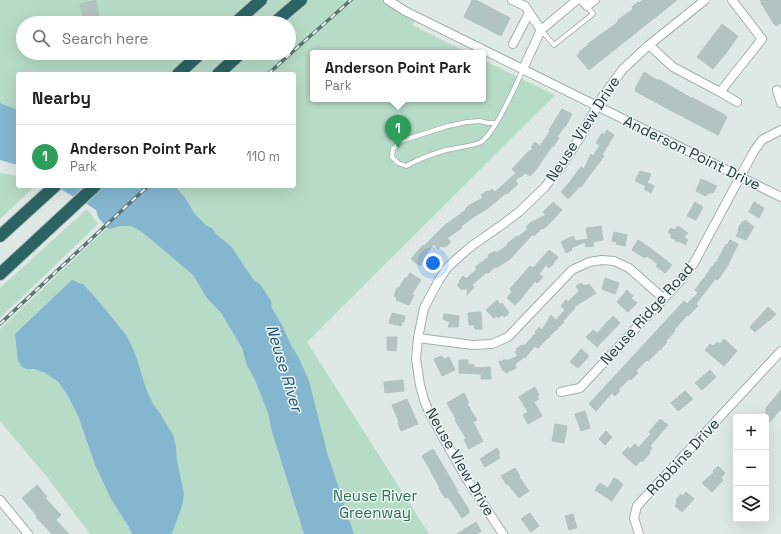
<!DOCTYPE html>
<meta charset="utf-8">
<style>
body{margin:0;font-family:"Space Grotesk",sans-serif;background:#f6f6f6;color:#222}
.controls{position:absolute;right:12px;bottom:12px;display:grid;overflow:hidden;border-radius:4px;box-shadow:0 4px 16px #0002}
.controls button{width:36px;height:36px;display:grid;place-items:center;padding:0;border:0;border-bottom:1px solid #e0e0e0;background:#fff;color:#222;font:20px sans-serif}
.you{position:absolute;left:433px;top:263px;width:14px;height:14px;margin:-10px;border:3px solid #fff;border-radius:50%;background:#1a73e8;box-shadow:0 0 0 6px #1a73e833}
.badge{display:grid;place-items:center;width:26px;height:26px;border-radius:50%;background:#d93025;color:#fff;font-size:13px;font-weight:700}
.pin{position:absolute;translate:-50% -33px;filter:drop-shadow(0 1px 2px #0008)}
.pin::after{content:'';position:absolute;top:21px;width:14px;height:12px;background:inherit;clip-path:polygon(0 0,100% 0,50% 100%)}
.popup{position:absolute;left:310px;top:50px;width:176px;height:52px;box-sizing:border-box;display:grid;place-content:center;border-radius:4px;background:#fff;filter:drop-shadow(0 1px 3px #0005);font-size:13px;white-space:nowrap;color:#767676}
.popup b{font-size:15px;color:#222}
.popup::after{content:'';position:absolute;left:50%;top:100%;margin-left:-8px;border:8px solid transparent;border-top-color:#fff}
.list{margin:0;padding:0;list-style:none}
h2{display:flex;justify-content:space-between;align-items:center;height:52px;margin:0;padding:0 16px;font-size:17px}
h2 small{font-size:13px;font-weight:400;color:#767676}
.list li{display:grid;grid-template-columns:26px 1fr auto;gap:12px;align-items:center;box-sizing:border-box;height:64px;padding:0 16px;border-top:1px solid #e0e0e0}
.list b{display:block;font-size:15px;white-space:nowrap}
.list p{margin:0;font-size:13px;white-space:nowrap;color:#767676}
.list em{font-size:13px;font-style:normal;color:#767676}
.icon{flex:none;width:22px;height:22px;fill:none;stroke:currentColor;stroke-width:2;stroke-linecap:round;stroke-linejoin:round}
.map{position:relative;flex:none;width:781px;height:534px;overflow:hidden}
.search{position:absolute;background:#fff;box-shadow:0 4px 16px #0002;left:16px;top:16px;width:280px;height:44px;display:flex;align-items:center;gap:10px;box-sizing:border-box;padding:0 14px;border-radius:22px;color:#767676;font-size:15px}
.panel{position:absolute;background:#fff;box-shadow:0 4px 16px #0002;left:16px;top:72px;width:280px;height:116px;border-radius:4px}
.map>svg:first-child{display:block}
.green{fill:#b6dbc7;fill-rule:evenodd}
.water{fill:#85b6cf}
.building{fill:#b3c4c0;stroke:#b0c3be}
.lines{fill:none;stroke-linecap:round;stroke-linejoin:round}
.service-casing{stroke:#a1b0ae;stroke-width:5.5}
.minor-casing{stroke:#a1b0ae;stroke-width:10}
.motorway-casing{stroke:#bcc3c3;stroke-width:14}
.service{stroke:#fff;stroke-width:4}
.minor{stroke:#fff;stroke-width:8}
.motorway{stroke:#2c6463;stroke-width:12}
.rail-casing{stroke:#597572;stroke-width:3.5}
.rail{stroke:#eef6f3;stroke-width:2;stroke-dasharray:6;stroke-linecap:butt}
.labels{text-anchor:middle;stroke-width:3;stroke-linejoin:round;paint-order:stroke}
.street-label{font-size:15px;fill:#1f3836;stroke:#eef6f3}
.park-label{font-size:15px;fill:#2a6f51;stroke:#eef6f3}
.water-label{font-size:16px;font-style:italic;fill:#1b5573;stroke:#eef6f3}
</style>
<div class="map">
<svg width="781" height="534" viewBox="0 0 781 534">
<rect width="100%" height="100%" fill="#dee9e6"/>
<path class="green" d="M0,0H395L419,16L412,25L469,53H313V99H483V60L555,95L307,342L429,534H354L327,452L298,356L292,347L282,325L272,308L271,301L261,285L253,279L231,246L216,234L213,229L206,225L195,214L186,199L175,186H294V74H18V110L0,103ZM23,23H289V53H23Z
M0,173L18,176V186H33L34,187L0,219Z
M87,209L98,224L0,318V288Z
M121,226H131L142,232L193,275L206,297L221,313L242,348L247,366L255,380L268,413L272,432L304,534H172L183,503L184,493L177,460L176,446L161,415L153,405L147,391L135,353L127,336L96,298L84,285L26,369C74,370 82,436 97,469C102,479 106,490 112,500C118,511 126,522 132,534H90L47,477L0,421V329L107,228L110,229Z"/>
<path class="water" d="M0,103L18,110V165L0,160Z
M55,186H175L186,199L195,214L206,225L213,229L216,234L231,246L253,279L261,285L271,301L272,308L282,325L292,347L298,356L309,381L327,452L354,534H304L272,432L268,413L255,380L247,366L242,348L221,313L206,297L193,275L142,232L131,226H121L110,229L107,228L98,217L96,210L90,206Z
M72,280L84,285L96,298L127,336L135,353L147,391L153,404L161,415L173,435L176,446L177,460L184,493L183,503L172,534H132L128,526L111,499L95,465L78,416L68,396L58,382L45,373L33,369H26L22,367L18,361L15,334Z"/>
<path class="building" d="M96,0L100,23H84L80,4Z
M472,0H476L510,18L501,36L464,17Z
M642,0H677L589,70L578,57L577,55L580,53L579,52L587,46L589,43L617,23V22L619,21L618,20L633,9L632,7L638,2L639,3Z
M760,0H781V23L776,26L774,23V24L761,3L762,2Z
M722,24L738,36L726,53L713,69L697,57Z
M644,72L657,80H660L691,98H693L725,115L727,117L718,135L672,111L670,110L635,91L636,90L635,89Z
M562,109L572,114L565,127H564L557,137L559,138L553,147L552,146L535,171L530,176L526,173L515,180L518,184L507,194L506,193L487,209L475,216L460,227L462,228L447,238L451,242L445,247L444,246L442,247L440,246L438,249L434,244L425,256L427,257L420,266L411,259L423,245L424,246L444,226L466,210L465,209L468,206L483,198L481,195L487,191L488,192L492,189L495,192L516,173L512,169L528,152L533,149L531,147L535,142L540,146L550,131L549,130Z
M607,130L614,135L602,155L604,156L581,187L580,186L568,199L561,192L569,183L581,167L584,169L591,154L593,156L600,145L596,143L602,133L604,135Z
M640,171L651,174L647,183L654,186L651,193L644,189L646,186L635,181Z
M701,179L717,186L713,193L710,192V194L708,193L706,196L696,191Z
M553,202L562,210L549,224L543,229L542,228L534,236L533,234L510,259L496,268L495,267L488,273L487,272L472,285L474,287L467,295V289H461L457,285L460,282L459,281L463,276L466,279L477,269L475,267L489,257L488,255L495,251L496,253L508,245L507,244L517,236L518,237L528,229L526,227L530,223L546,215L543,212Z
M695,202L703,207L696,220L687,216Z
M754,202L764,208L759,218L749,212Z
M745,220L754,227L746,240L736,236L739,231H738L739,227L743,221L744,222Z
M601,226L603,240L593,242L594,246L586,247L585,242L571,248L572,250L566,253L561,242L573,236L576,241L588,239L586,228Z
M678,226L688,233L684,237L688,240L685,245L679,241L678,242L670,237L672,235L668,232L671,228L674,230Z
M614,232L627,235L625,246L616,244L617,242L612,241Z
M638,240L650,248L672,265L665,273L656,266L658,264L647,256L645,258L632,250Z
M730,240L738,244L728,265L718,280L715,279L696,304L698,306L688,316L687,315L674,330L675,331L666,341L667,342L660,350V349L648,361L647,360L636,371L638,373L631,380L629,379L618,390L620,391L615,396L612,393L596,411L589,404L671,315L684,301L687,304L698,293L695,290L703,279H704L712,266L713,267L715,262L716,263L726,244L727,245Z
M549,250L558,257L552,265L549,268L546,265L539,274L543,277L537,283L535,281L520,300L515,305L507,298L512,292L510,289L530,266L533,268Z
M410,273L421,280L412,294L414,295L409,305L396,300L397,298L394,296L397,288H399L405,278H407Z
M605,278L619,283L615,294L602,289Z
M581,283L584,286L589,284L596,293L574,307L575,308L563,321L564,322L538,348L535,346L525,358L524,357L515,364L516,368L506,373L504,370L503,371L499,362L506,359V361L518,356L515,352L517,351L516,349L522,345L524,346L536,333L535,332L539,327L542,330L551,315L556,320L565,310L561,306L566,300L568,302L579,291L576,286Z
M627,290L633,296L631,298L637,303L628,312L617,302Z
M497,300L501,305L502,303L509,313L505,317L502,315L498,318L497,316L494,318L486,310Z
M768,307L776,314L769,321H768L755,332L750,327Z
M481,312L482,329H475L474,325H469L468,313Z
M392,313L405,316L404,322H402L401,326L389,323Z
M444,314L459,316L458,327H448L450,322L443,319Z
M613,316L620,323L597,347L586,337L593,330L597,333Z
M387,337H397L396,351L387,350Z
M724,339L737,351L724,366L705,350L710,344L713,346L717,342L720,344Z
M581,349L589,356L578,368L570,362Z
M441,356L445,359L449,357L455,370L442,376L434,359Z
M459,360H468V364L474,365V368L490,367L491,379H481V374L459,373Z
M710,370L716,377L702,390L695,383Z
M403,380L404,391L385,393L384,382Z
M535,387L539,395L537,396L539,399L534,402L542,416L528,424L523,415L528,412L519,397Z
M781,390V409L766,426V408Z
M685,391L693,399L678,411L671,403Z
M464,393L469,403L467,404L477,420L473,422L483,441L469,449L464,440L466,438L455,420L456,419L447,403Z
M407,399L418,424L401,431L398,423L399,422L392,405Z
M585,411L590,428L581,431L575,414Z
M660,419L668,425L650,446L652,448L649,452L650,453L642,462L641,460L636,466L622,453L628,447L630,449L635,444L638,448L651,434L649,432Z
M555,424L567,426L564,443L552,441Z
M606,431L612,437L605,445L599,439Z
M497,448L500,453L498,455L500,458L485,467L480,459Z
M433,449L458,491H457L469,510V513L462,518L448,497L445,498L439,488H440L431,472V471L422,456Z
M718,466L725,473L721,478L723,480L712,492L702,483L714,472L713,471Z
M515,468L520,476L519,477L529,491L519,498L508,484L507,485L501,476Z
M614,478L623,484L612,501L595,490L600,483L608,488Z
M37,485L47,497L45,498L61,515L56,520L69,534H52L36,517L37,516L22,498Z
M686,492L694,499L682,512L675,506L677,503L676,502L677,501L676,500L681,494L683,496Z
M530,513L539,526L531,532L521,519Z
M573,514L577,528L569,530L565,516Z
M476,522L481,531L477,534H457Z"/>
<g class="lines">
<g class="service-casing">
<path id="service" d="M541,30L554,45L593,14L587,6
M496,123H488L480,121L467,122L448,126L401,141L393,149L392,157L398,163L406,166C419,159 432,154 446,150C455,148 471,146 479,143C494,136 515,86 523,70"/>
</g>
<g class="minor-casing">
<path id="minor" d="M388,0L405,11L781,197
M512,0L525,6L541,30
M582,0L587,6L595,0
M513,44L529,13
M649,45L673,67L720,92L762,39L732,0
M523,69L541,30L577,0
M777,90L781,103
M720,92L737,102
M418,338L473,345L492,344L508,337L572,270L589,262L602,260L614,261L629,268L664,299
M561,392L580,388L680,281L694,263L754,151L762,140L781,130
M0,500L28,534
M503,534L466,478L430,414L424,400L420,385L416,359L418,338L424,308L439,280L447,268L461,255L473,245L503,224L519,212L544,188L560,168L579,139L603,96L623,69L649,45L705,0
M639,534L634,518L637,506L781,351"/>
</g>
<g class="motorway-casing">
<path id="motorway" d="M235,23L261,0
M274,23L301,0
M178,74L201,53
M218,74L241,53
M0,236L55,186
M0,274L95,186"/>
</g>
<use href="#service" class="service"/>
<use href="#minor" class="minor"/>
<use href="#motorway" class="motorway"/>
<g class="rail-casing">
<path id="rail" d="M268,74L299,46L351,0
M0,324L148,186"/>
</g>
<use href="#rail" class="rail"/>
</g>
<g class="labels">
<g class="street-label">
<text transform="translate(583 129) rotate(-57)" y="5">Neuse View Drive</text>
<text transform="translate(692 153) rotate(26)" y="5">Anderson Point Drive</text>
<text transform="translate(647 314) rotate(-48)" y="5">Neuse Ridge Road</text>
<text transform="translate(683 457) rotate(-47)" y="5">Robbins Drive</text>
<text transform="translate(460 462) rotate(60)" y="5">Neuse View Drive</text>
</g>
<g class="park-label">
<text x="375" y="501">Neuse River<tspan x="375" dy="17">Greenway</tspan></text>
</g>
<g class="water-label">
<text transform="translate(285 368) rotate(73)" y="6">Neuse River</text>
</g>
</g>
</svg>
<div class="controls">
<button>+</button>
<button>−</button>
<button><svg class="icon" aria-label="layers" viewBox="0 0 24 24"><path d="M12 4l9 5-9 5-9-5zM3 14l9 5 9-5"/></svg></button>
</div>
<div class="you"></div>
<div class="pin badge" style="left:398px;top:148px;background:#2e9e5b">1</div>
<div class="popup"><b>Anderson Point Park</b>Park</div>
<div class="search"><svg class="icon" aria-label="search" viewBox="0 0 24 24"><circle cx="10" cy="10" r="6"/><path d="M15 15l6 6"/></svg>Search here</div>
<section class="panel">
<h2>Nearby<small></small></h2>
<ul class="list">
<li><span class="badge" style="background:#2e9e5b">1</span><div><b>Anderson Point Park</b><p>Park</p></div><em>110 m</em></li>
</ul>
</section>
</div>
